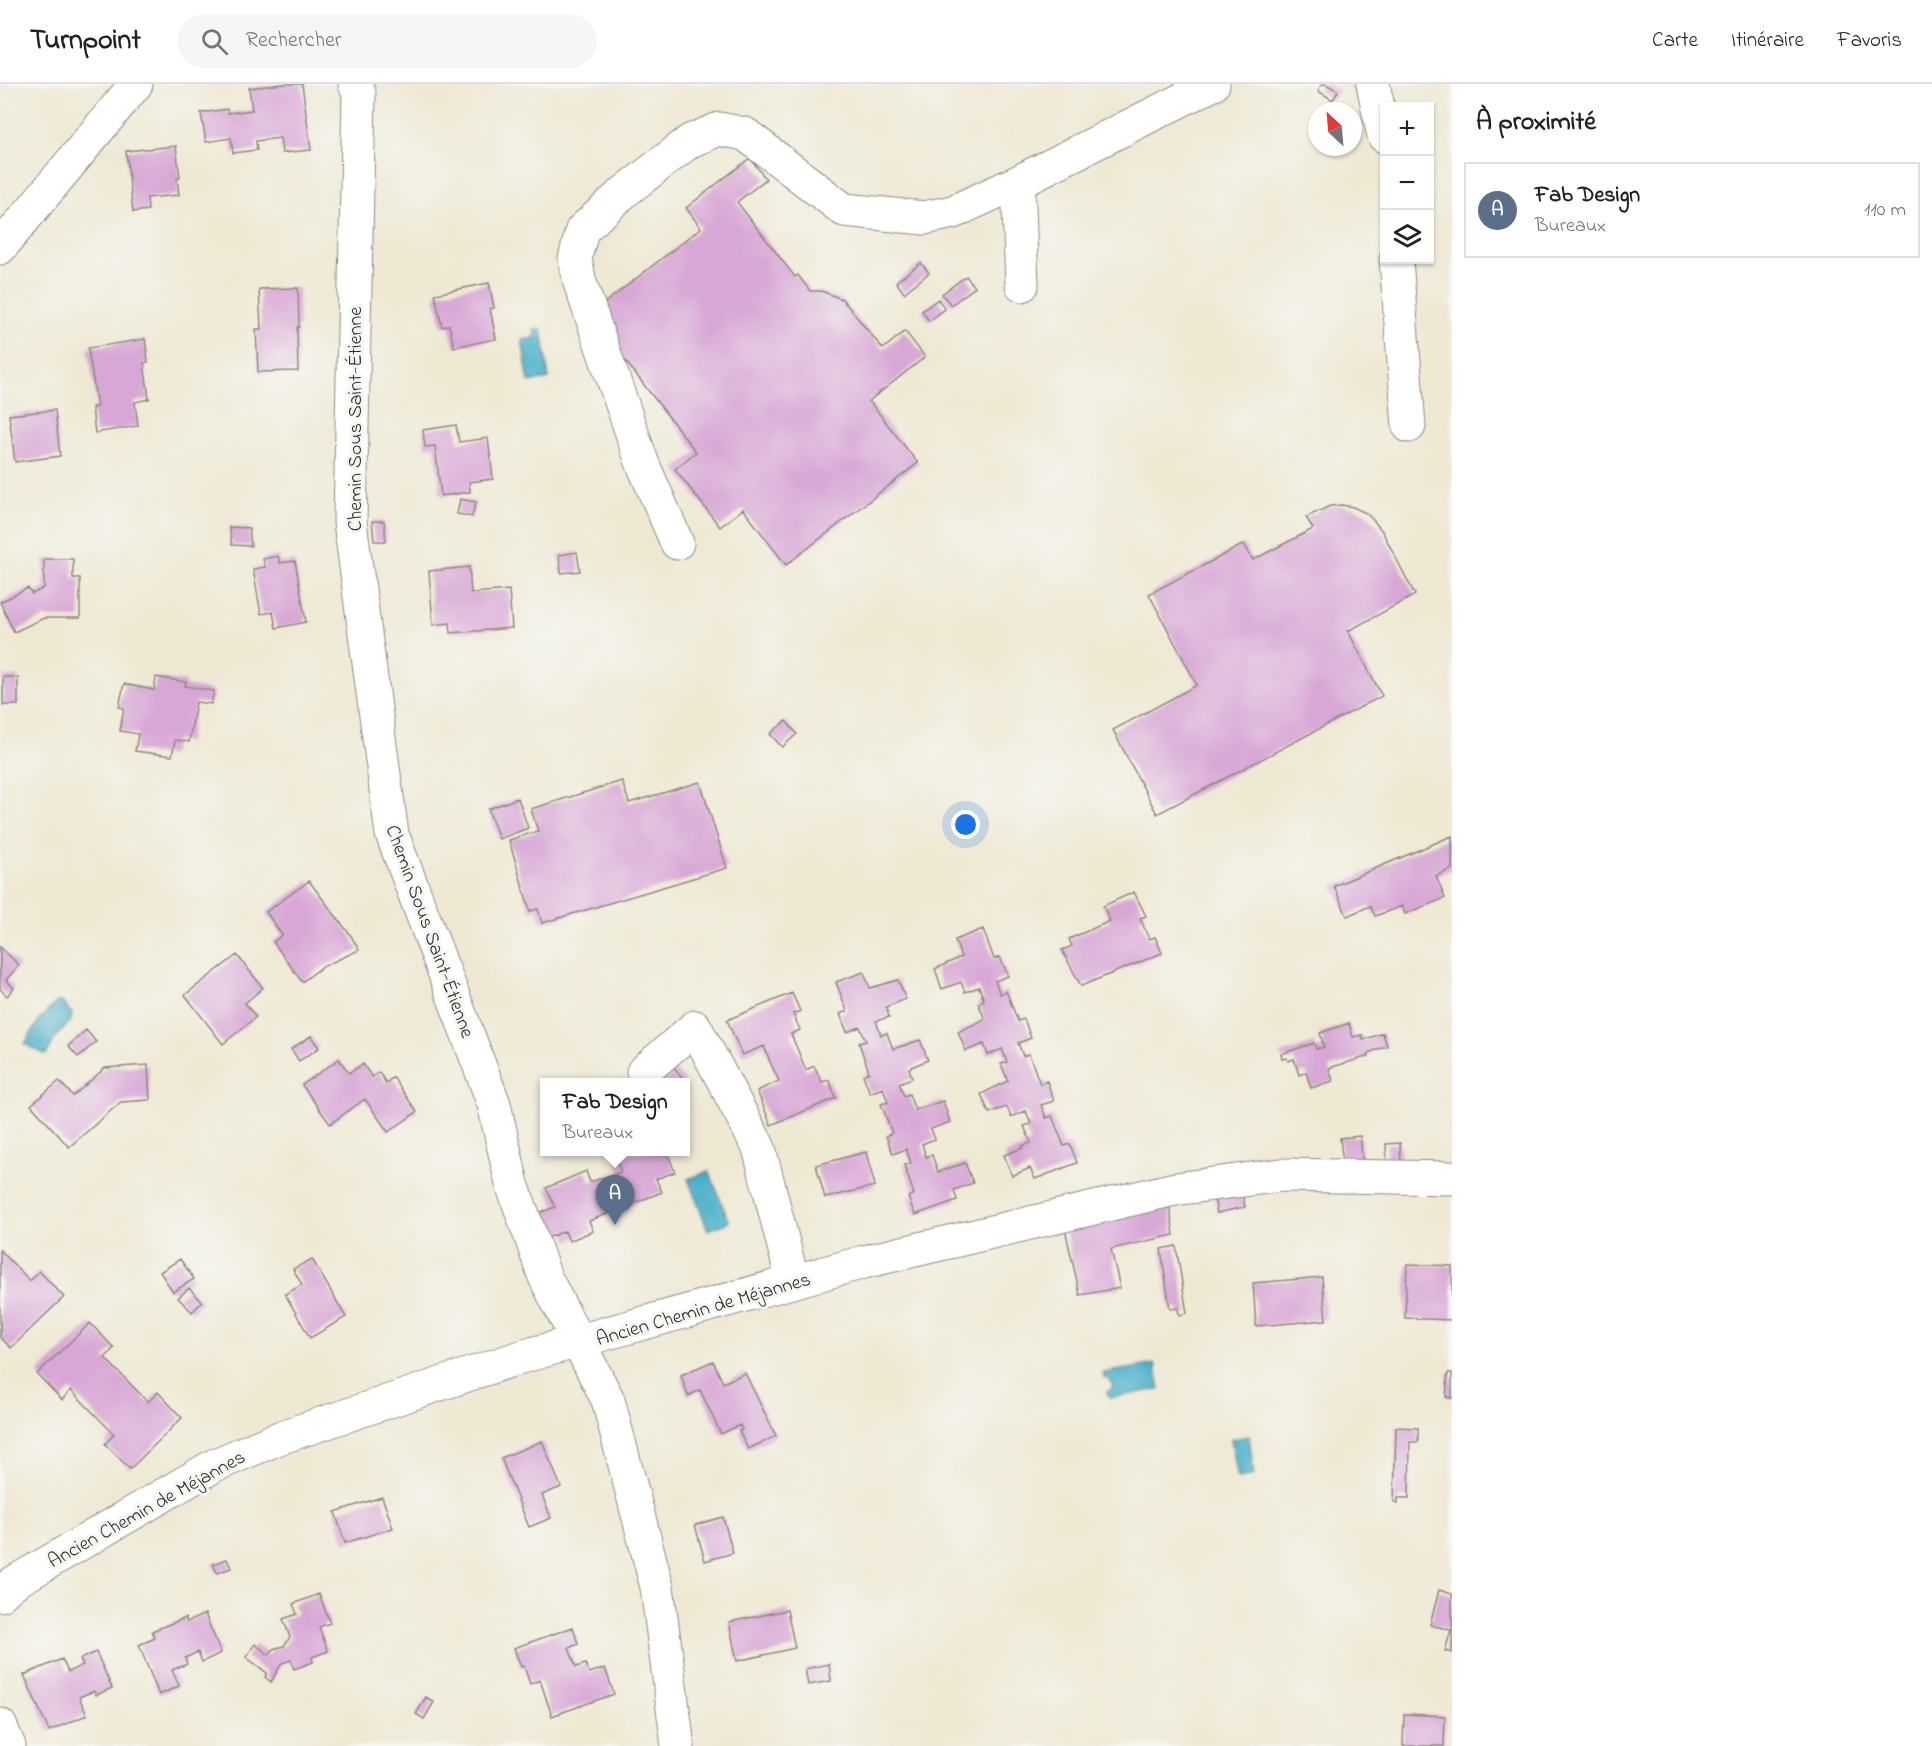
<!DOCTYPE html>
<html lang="fr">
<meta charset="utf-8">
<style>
body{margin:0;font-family:"Indie Flower",sans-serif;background:#f6f6f6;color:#202124}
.controls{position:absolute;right:18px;top:18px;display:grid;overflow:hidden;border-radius:0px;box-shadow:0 2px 4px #0004}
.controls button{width:54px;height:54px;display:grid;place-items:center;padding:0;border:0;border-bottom:2px solid #e0e0e0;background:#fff;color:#202124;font:30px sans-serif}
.compass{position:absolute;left:1308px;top:18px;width:54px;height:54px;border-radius:50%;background:#fff;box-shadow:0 2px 4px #0004;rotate:334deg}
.you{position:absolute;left:966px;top:741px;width:21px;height:21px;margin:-15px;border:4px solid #fff;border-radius:50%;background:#1a73e8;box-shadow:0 0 0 9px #1a73e833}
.badge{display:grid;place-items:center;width:39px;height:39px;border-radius:50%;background:#b45309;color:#fff;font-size:20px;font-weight:700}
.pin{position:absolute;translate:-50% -50px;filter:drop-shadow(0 2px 3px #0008)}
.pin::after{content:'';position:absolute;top:32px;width:21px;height:18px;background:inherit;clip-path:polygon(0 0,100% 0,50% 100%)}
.popup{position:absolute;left:540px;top:994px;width:150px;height:78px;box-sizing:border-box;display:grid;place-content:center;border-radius:0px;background:#fff;filter:drop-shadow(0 2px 4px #0005);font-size:20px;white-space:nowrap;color:#757577}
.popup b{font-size:22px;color:#202124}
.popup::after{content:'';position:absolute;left:50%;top:100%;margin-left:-12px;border:12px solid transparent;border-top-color:#fff}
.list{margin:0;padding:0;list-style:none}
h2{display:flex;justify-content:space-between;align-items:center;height:78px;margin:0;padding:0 24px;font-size:26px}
h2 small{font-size:20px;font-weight:400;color:#757577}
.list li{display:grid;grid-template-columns:39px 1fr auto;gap:18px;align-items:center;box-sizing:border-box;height:96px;margin:0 12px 12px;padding:0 12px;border:2px solid #e0e0e0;border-radius:0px}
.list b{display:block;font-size:22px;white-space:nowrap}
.list p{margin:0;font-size:20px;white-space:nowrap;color:#757577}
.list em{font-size:20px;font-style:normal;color:#757577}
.icon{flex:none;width:33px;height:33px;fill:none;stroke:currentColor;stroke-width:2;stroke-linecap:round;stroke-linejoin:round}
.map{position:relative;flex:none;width:1452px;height:1662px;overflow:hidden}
header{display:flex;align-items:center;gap:36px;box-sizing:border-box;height:84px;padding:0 30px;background:#fff;border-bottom:2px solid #e0e0e0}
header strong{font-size:28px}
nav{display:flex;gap:33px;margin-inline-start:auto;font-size:21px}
.search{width:420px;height:54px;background:#f6f6f6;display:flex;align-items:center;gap:15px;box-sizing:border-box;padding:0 21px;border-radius:33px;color:#757577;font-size:22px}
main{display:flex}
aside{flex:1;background:#fff}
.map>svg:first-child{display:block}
.water{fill:#4ab1c9;stroke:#3a6e7a;stroke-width:1.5}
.building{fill:#d8a7d5}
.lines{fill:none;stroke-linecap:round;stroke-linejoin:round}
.minor-casing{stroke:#8d8a80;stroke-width:35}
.minor{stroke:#fff;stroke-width:33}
.labels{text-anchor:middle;stroke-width:6;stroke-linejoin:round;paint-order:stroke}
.street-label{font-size:20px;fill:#2b2b2b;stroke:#f6f6f2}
</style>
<header>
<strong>Turnpoint</strong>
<div class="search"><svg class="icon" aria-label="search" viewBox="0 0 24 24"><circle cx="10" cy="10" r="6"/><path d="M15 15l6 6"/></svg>Rechercher</div>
<nav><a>Carte</a><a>Itinéraire</a><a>Favoris</a></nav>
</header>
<main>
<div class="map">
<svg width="1452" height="1662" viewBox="0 0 1452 1662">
<rect width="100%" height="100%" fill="#f6f6f2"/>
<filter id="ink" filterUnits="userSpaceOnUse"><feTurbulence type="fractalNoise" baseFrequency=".0167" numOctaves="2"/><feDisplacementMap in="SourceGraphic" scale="12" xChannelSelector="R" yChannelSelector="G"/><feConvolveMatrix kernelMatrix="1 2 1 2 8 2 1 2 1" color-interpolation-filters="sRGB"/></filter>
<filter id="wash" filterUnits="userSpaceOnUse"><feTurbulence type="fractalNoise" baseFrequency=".008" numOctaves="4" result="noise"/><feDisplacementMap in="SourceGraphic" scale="24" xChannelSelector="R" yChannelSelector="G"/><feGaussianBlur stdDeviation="1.35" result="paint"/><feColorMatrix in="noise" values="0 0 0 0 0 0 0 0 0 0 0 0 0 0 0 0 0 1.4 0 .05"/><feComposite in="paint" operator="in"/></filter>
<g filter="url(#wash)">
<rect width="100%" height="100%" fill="#efe9d4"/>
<path class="water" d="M542,245L549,295L529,298L522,256L535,254L534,246Z
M57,918H62L72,930L71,937L58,950L46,971L25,960L39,936Z
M709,1087L729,1138L708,1146L688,1095Z
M1155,1280L1160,1305L1110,1314L1107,1308L1112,1305L1113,1300L1109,1295L1104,1294L1103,1289Z
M1249,1352L1254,1391L1238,1394L1231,1355Z"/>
<g id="blocks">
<path class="building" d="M284,0H302L311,66L282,69L280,54L256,57L257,66L233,69L231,54L206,58L201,29L227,25L228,29L252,26L249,4Z
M1322,0H1326L1338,7L1333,16L1318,7Z
M176,62L180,94H177L179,111L147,114L148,126L133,128L126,67Z
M750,74L766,95L737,118L795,193L798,191L810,207H821L842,215L883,265L905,247L925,273L869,317L918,379L786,481L743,425L720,443L675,385L696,368L624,275L602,221L701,144L686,124Z
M921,179L929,189L904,209L896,198Z
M966,192L975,203L951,221L942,210Z
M489,199L494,224L490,225L496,255L454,263L449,241L442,243L435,210Z
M298,204L299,243H297L298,287L258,288L256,245H261L259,205Z
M938,215L945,225L929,237L922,227Z
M145,255L148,278L144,279L149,315L135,318L138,342L95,349L92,324L97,322L88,264Z
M55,326L60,372L15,378L9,331Z
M456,341L459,358L488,354L493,395L469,398L470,408L441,412L435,362L425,363L423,346Z
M460,415L476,418L472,433L457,430Z
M1342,421L1353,423L1366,429L1374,437L1382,447L1415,511L1348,547L1382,612L1157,730L1113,646L1197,601L1149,510L1244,460L1253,476L1313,445L1306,433L1330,422Z
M372,437H384L386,457H374Z
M229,443L249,444L251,462L232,461Z
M577,468L580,487L561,489L559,471Z
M278,472L280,479L295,477L306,538L276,544L273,528L261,530L253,485L265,483L263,475Z
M44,475H73V494H80V534H44L14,548L0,518L28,504L32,510L44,504Z
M469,483L471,509L509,506L512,544L451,549L450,539L433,541L429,487Z
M3,593H18V621H3Z
M156,593L186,598L185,602L214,607L211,620L196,618L189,658L175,656L172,672L135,667L138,650L120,647L124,624L119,623L124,600L154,606Z
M786,637L797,650L782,663L770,650Z
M622,697L629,719L700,698L727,784L542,839L538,825L530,827L509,756L538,747L531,725Z
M518,714L528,744L499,755L488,725Z
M1452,752V785L1436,792L1445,814L1405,830L1402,822L1375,832L1370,822L1347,832L1334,802Z
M309,797L351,852L359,866L322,883L302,898L273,858L282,851L266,828Z
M1134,808L1146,832L1140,834L1149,855L1155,853L1162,869L1081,902L1062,866L1072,862L1069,855L1110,837L1103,822Z
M983,845L994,875L1000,873L1008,892L995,897L1000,910L1006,907L1018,937L1024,935L1031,954L1018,959L1023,972L1029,970L1040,1000L1047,997L1054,1017L1041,1021L1046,1034L1052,1032L1064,1062L1070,1060L1077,1079L1035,1095L1030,1084L1012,1092L1004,1071L1023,1064L1022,1062L1031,1059L1024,1042L1031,1040L1026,1027L1011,1033L1007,1023L989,1029L981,1010L1008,997L1001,980L1007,978L1002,965L988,971L984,960L966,967L958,948L985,935L978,919L984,916L979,903L965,908L961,898L942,905L935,885L961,873L955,856Z
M0,863L19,881L6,896L14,904L7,912L0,905Z
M237,871L263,904L245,919L256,933L223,960L185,911Z
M864,888L870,904L898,896L906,915L886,923L889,933L876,937L881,951L887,949L893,965L920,956L928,976L909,984L912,994L899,999L904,1012L909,1010L915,1026L943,1017L950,1038L931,1045L935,1055L922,1060L926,1073L932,1071L938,1088L965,1079L973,1099L954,1106L957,1116L915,1131L908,1113L914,1110L904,1081L911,1079L906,1065L893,1070L886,1052L892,1049L881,1020L888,1018L883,1004L870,1009L863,991L869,988L859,959L866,957L860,943L847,948L840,930L847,927L836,898Z
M792,909L800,927L793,930L800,946L791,950L806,986L814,982L822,998L829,996L836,1014L771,1041L757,1007L779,997L771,980L764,962L742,971L727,936Z
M1349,939L1353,953L1362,951L1363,956L1383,949L1387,962L1368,969L1369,972L1329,984L1333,997L1311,1004L1306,988L1299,991L1294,975L1288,977L1287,974L1282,975L1281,970L1314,959L1316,965L1324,963L1320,949Z
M86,946L96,958L78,973L68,962Z
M311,952L319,964L299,977L291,965Z
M339,975L349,989L363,980L372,993L379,988L386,999L393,993L417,1028L388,1048L365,1015L330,1040L302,1001Z
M671,979L686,999L644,998Z
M148,981L150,1016L121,1018L69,1063L31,1021L59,997L73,1012L105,984Z
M1360,1052L1363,1081L1343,1080L1340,1054Z
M1400,1059L1401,1083L1387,1082L1386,1060Z
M613,1068H667L675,1088L656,1095L662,1108L589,1137L593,1147L569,1157L565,1147L545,1155L536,1130L555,1123L546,1104L586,1087L590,1098L621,1088Z
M866,1068L875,1102L825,1114L816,1081Z
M1242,1107L1245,1123L1217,1129L1214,1112Z
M1169,1120L1174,1151L1111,1165L1120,1204L1080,1211L1065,1145Z
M1176,1162L1187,1229L1179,1231L1178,1224L1170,1225L1161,1165Z
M0,1166L30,1197L39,1187L64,1213L11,1264L0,1253Z
M180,1175L194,1195L173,1208L160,1188Z
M312,1175L346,1233L310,1254L285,1210L302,1201L293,1185Z
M1407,1180L1452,1182V1236L1405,1234Z
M1322,1193L1326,1236L1256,1242L1253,1199Z
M189,1204L202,1218L192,1228L178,1214Z
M90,1239L114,1264L105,1274L148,1318L158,1308L182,1334L130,1385L105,1360L114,1350L71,1306L62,1316L37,1290Z
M713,1277L723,1299L745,1289L776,1352L748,1365L739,1347L742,1346L740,1341L721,1350L700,1306L688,1312L681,1291Z
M1448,1289H1452V1314L1446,1313Z
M1396,1343L1418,1344V1358H1410L1409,1414H1398V1419L1394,1418Z
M542,1357L561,1403L542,1411L551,1434L529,1443L501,1374Z
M382,1413L393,1444L345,1459L335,1428Z
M723,1433L733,1469L705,1477L695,1441Z
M227,1475L231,1484L217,1489L213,1480Z
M1439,1506L1452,1510V1569L1445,1567L1451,1546L1430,1541Z
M319,1510L330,1539L319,1543L328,1567L312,1573L313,1578L294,1585L291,1576L282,1579L271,1598L265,1593L267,1589L246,1573L255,1560L269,1571L273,1565L284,1562L290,1553L283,1535L297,1530L293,1520Z
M787,1526L795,1564L737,1577L729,1538Z
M205,1530L221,1569L202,1578L198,1568L185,1574L187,1580L172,1586L179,1602L159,1611L139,1561L155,1554L152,1547L185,1534L187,1538Z
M573,1543L578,1560L569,1564L576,1583L586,1580L589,1589L605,1584L614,1610L552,1632L540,1596L530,1600L524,1582L521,1583L514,1564Z
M96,1568L112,1604L96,1611L94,1607L79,1613L87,1631L49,1647L24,1591L62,1575L68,1588L83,1581L80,1575Z
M829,1580L831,1597L808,1601L805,1585Z
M426,1613L434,1618L424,1635L416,1630Z
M1404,1630L1445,1632L1444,1662H1403Z"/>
</g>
</g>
<g filter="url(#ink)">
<use href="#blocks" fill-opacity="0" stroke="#8d8a80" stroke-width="1.5"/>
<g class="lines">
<g class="minor-casing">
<path id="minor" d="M355,0L359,9L350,438L392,750L494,1020L512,1100L545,1193L608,1316L657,1503L678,1662
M1373,0L1384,52
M0,164L136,0
M1396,176L1409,342
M1022,201L1018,98L1213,0
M677,459L642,378L580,199L575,175L582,146L623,109L690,57L719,45L745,50L844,126L924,134L953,128L1018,98
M643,988L695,943L759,1064L793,1198
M0,1511L13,1499L215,1381L279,1354L521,1273L864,1178L1175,1105L1281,1091L1452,1094
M0,1641L9,1662"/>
</g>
<use href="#minor" class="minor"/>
</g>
</g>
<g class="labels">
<g class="street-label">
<text transform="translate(354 335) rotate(-90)" y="7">Chemin Sous Saint-Étienne</text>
<text transform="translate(431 847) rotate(70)" y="7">Chemin Sous Saint-Étienne</text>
<text transform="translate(703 1224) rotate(-16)" y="7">Ancien Chemin de Méjannes</text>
<text transform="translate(146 1424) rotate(-29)" y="7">Ancien Chemin de Méjannes</text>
</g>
</g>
</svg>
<div class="controls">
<button>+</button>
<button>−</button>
<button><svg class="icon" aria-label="layers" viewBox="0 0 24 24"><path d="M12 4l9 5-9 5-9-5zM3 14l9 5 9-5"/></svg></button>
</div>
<svg class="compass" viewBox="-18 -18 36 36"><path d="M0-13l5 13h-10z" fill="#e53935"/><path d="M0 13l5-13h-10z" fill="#757577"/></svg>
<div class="you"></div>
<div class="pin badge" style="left:615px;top:1141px;background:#5c6f8a">A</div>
<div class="popup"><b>Fab Design</b>Bureaux</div>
</div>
<aside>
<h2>À proximité<small></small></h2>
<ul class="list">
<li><span class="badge" style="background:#5c6f8a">A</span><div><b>Fab Design</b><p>Bureaux</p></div><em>110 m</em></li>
</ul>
</aside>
</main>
